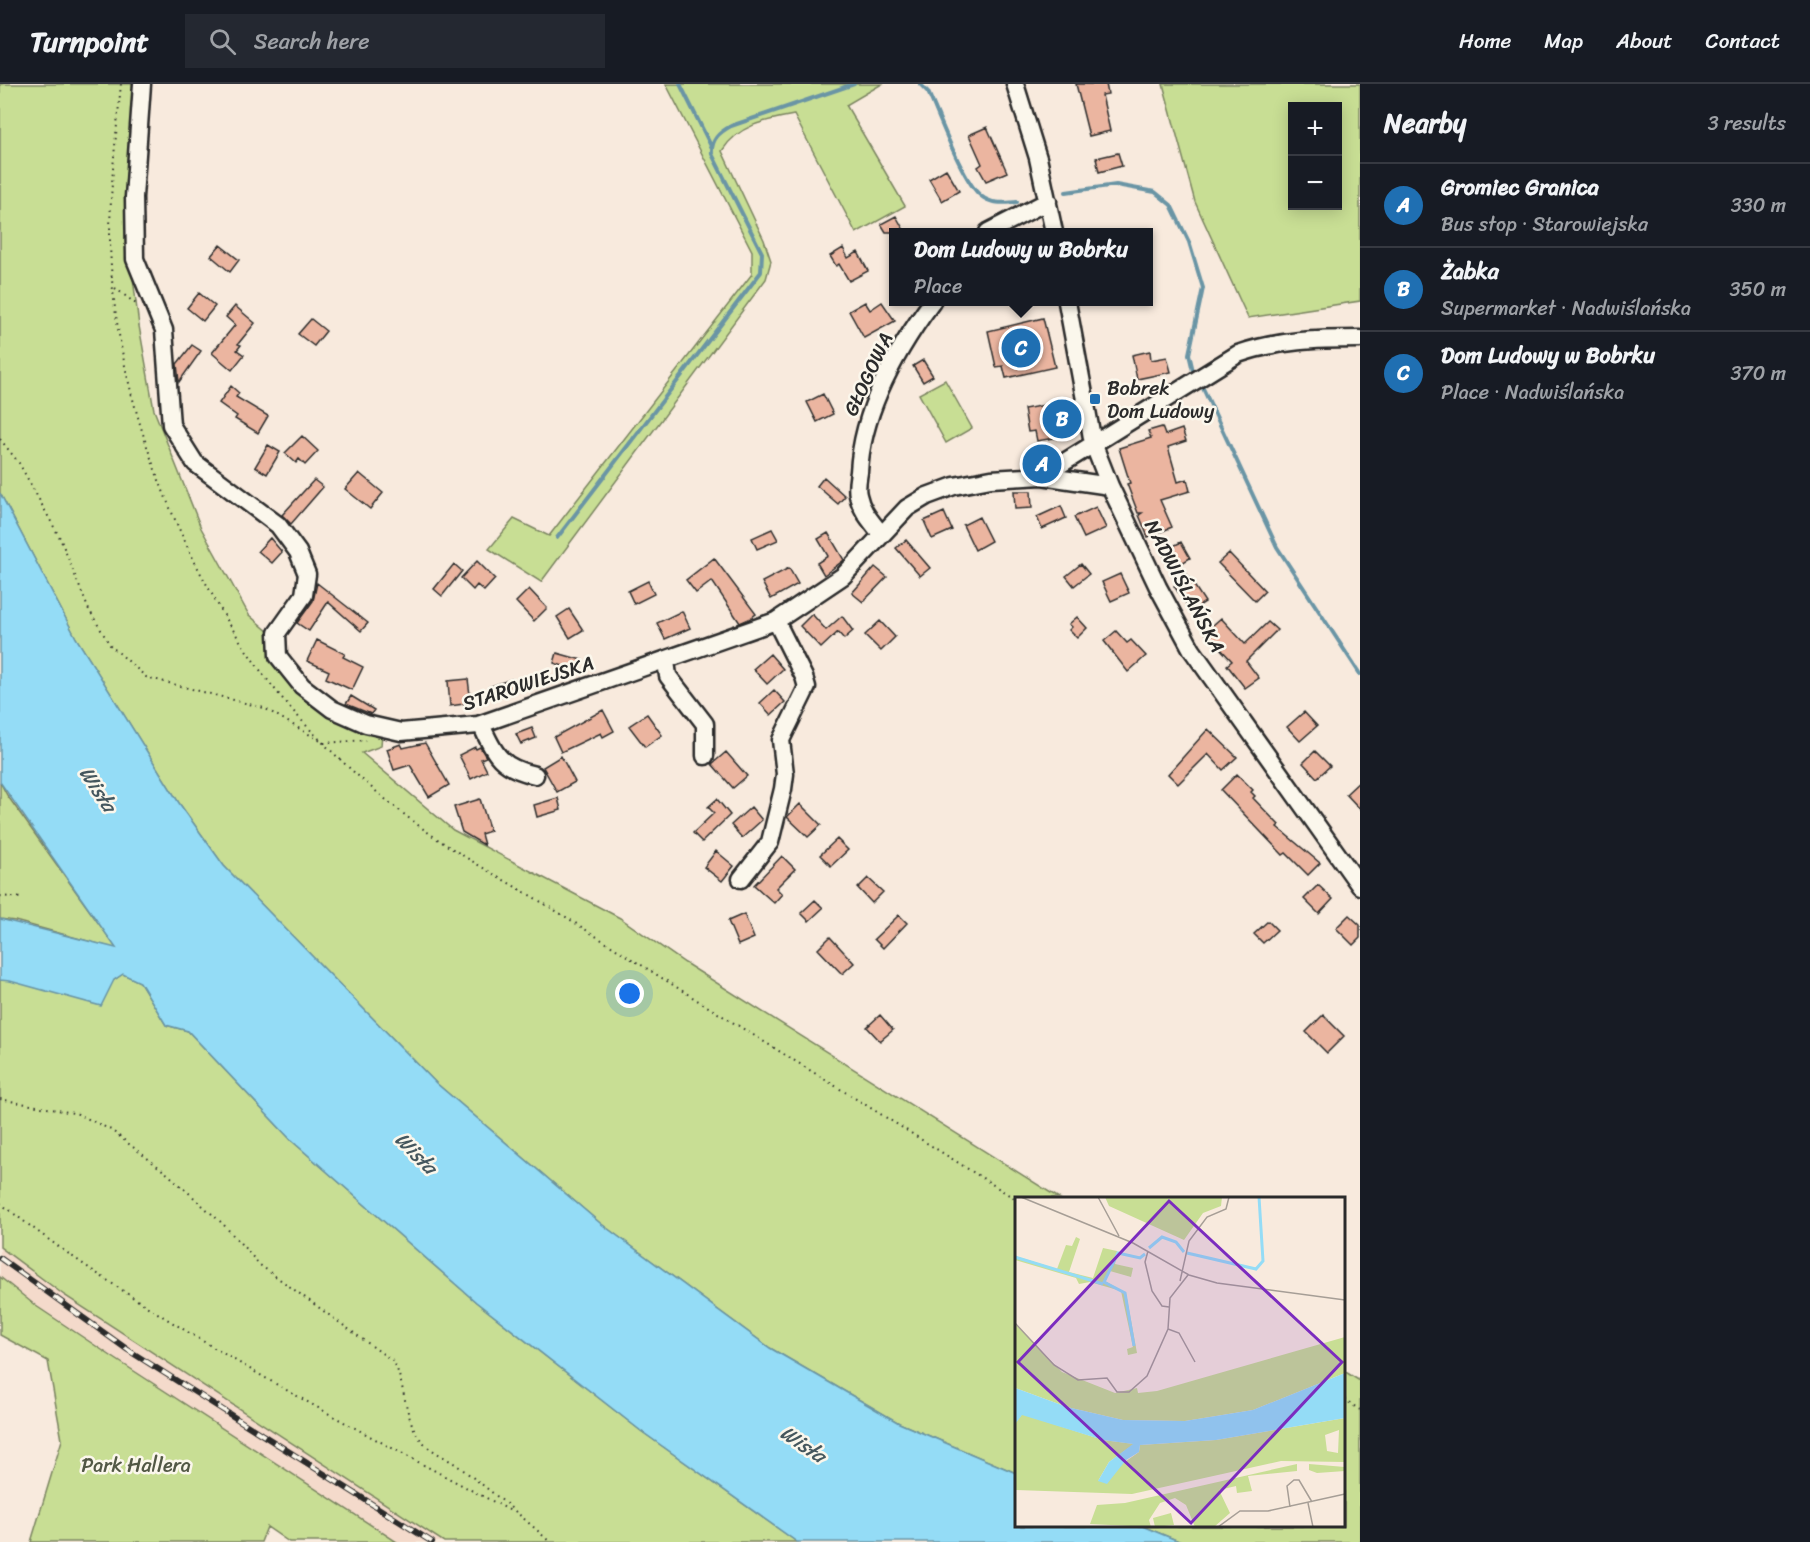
<!DOCTYPE html>
<meta charset="utf-8">
<style>
body{margin:0;font-family:Sriracha,sans-serif;background:#242831;color:#f1f3f6}
.controls{position:absolute;right:18px;top:18px;display:grid;overflow:hidden;border-radius:0px;box-shadow:0 3px 15px #0003}
.controls button{width:54px;height:54px;display:grid;place-items:center;padding:0;border:0;border-bottom:2px solid #363941;background:#171b24;color:#f1f3f6;font:30px sans-serif}
.you{position:absolute;left:630px;top:910px;width:21px;height:21px;margin:-15px;border:4px solid #fff;border-radius:50%;background:#1a73e8;box-shadow:0 0 0 9px #1a73e833}
.badge{display:grid;place-items:center;width:39px;height:39px;border-radius:50%;background:#1f6fb2;color:#fff;font-size:20px;font-weight:700}
.pin{position:absolute;translate:-50% -50%;border:3px solid #fff;box-shadow:0 2px 6px #0006}
.popup{position:absolute;left:889px;top:144px;width:264px;height:78px;box-sizing:border-box;display:grid;place-content:center;border-radius:0px;background:#171b24;filter:drop-shadow(0 2px 4px #0005);font-size:20px;white-space:nowrap;color:#9ea1a6}
.popup b{font-size:22px;color:#f1f3f6}
.popup::after{content:'';position:absolute;left:50%;top:100%;margin-left:-12px;border:12px solid transparent;border-top-color:#171b24}
.list{margin:0;padding:0;list-style:none}
h2{display:flex;justify-content:space-between;align-items:center;height:78px;margin:0;padding:0 24px;font-size:26px}
h2 small{font-size:20px;font-weight:400;color:#9ea1a6}
.list li{display:grid;grid-template-columns:39px 1fr auto;gap:18px;align-items:center;box-sizing:border-box;height:84px;padding:0 24px;border-top:2px solid #363941}
.list b{display:block;font-size:22px;white-space:nowrap}
.list p{margin:0;font-size:20px;white-space:nowrap;color:#9ea1a6}
.list em{font-size:20px;font-style:normal;color:#9ea1a6}
.icon{flex:none;width:33px;height:33px;fill:none;stroke:currentColor;stroke-width:2;stroke-linecap:round;stroke-linejoin:round}
.map{position:relative;flex:none;width:1360px;height:1458px;overflow:hidden}
header{display:flex;align-items:center;gap:36px;box-sizing:border-box;height:84px;padding:0 30px;background:#171b24;border-bottom:2px solid #363941}
header strong{font-size:28px}
nav{display:flex;gap:33px;margin-inline-start:auto;font-size:21px}
.search{width:420px;height:54px;background:#242831;display:flex;align-items:center;gap:15px;box-sizing:border-box;padding:0 21px;border-radius:0px;color:#9ea1a6;font-size:22px}
main{display:flex}
aside{flex:1;background:#171b24}
.map>svg:first-child{display:block}
.built{fill:#f4dacb}
.green{fill:#c8de94;stroke:#7a8460;stroke-width:1.5;fill-rule:evenodd}
.water{fill:#94dcf6;stroke:#6a95a5;stroke-width:1.5}
.lines{fill:none;stroke-linecap:round;stroke-linejoin:round}
.stream{stroke:#6a95a5;stroke-width:4}
.building{fill:#ebb5a0;stroke:#2b2b2b;stroke-width:1.5}
.minor-casing{stroke:#2b2b2b;stroke-width:21}
.path{stroke:#2b2b2b;stroke-width:2;stroke-dasharray:1.5 4.5;stroke-linecap:butt}
.minor{stroke:#fbf7ec;stroke-width:16}
.rail-casing{stroke:#2b2b2b;stroke-width:6}
.rail{stroke:#fbf7ec;stroke-width:4;stroke-dasharray:11;stroke-linecap:butt}
.poi-dot{fill:#1f6fb2;stroke:#fbf7ec;stroke-width:2}
.labels{text-anchor:middle;stroke-width:5;stroke-linejoin:round;paint-order:stroke}
.street-label{font-size:20px;fill:#2b2b2b;stroke:#fbf7ec}
.poi-label{font-size:20px;fill:#2b2b2b;stroke:#fbf7ec;text-anchor:start}
.park-label{font-size:20px;fill:#525845;stroke:#fbf7ec}
.water-label{font-size:21px;font-style:italic;fill:#45575e;stroke:#fbf7ec}
.inset-river{fill:none;stroke:#94dcf6;stroke-width:3}
.inset-road{fill:none;stroke:#a69e96;stroke-width:1.5}
.view{fill:#7b2cbf;fill-opacity:0.15;stroke:#7b2cbf;stroke-width:3}
.inset-edge{fill:none;stroke:#2b2b2b;stroke-width:3}
</style>
<header>
<strong>Turnpoint</strong>
<div class="search"><svg class="icon" aria-label="search" viewBox="0 0 24 24"><circle cx="10" cy="10" r="6"/><path d="M15 15l6 6"/></svg>Search here</div>
<nav><a>Home</a><a>Map</a><a>About</a><a>Contact</a></nav>
</header>
<main>
<div class="map">
<svg width="1360" height="1458" viewBox="0 0 1360 1458">
<rect width="100%" height="100%" fill="#f8eadd"/>
<filter id="ink" filterUnits="userSpaceOnUse"><feTurbulence type="fractalNoise" baseFrequency=".0167" numOctaves="2"/><feDisplacementMap in="SourceGraphic" scale="12" xChannelSelector="R" yChannelSelector="G"/><feConvolveMatrix kernelMatrix="1 2 1 2 8 2 1 2 1" color-interpolation-filters="sRGB"/></filter>
<g filter="url(#ink)">
<path class="built" d="M0,1163L64,1211L444,1458H397L114,1274L36,1222L0,1193Z"/>
<path class="green" d="M0,0H140L131,178L139,242L154,326L201,444L249,531L270,549L280,583L382,648L381,662L362,669L453,746L620,834L685,879L1059,1114H1017L1016,1389L899,1339L770,1264L600,1139L436,999L224,782L179,719L76,554L0,409Z
M666,0H882L846,21L905,122L856,149L794,31C766,36 738,41 722,67L764,156L771,177L766,195L541,498L489,465L514,435L549,452L752,190V167Z
M1163,0H1360V217L1248,234L1195,118ZM1292,22H1338V122H1292Z
M945,296L972,344L946,359L919,310Z
M0,698L7,711L117,865L15,837L0,835Z
M123,890L140,898L166,941L188,947L292,1057L476,1218L641,1347L797,1458H444L64,1211L0,1163V896H114Z
M0,1193L36,1222L114,1274L397,1458H289L267,1443L261,1458H31L62,1356L48,1277L0,1251Z
M1344,1287L1360,1297V1458H1181L1142,1442H1344Z"/>
<path class="water" d="M0,409L76,554L179,719L224,782L436,999L600,1139L770,1264L899,1339L1016,1389L1017,1442H1142L1181,1458H797L641,1347L476,1218L292,1057L188,947L166,941L140,898L123,890L114,896L101,922L10,897L0,896V835L116,864L0,698Z"/>
<g class="lines">
<path class="stream" d="M680,0L711,62
M920,0L928,8C939,32 963,98 981,112C992,121 1005,119 1017,118
M1066,108L1116,101L1155,108L1171,121L1189,158L1203,204L1189,270L1193,287
M1201,300L1277,463L1360,590
M557,454L761,188L762,169L712,70C711,56 718,49 731,42L854,0"/>
</g>
<path class="building" d="M1076,0H1106L1108,10L1102,11L1110,47L1089,52Z
M987,43L1007,88L986,97L978,83L982,80L969,51Z
M1118,69L1122,82L1099,88L1096,74Z
M946,85L959,107L942,117L929,95Z
M896,132L905,148H886L881,140Z
M220,161L239,176L230,188L211,172Z
M843,164L848,174L858,168L868,187L849,197L839,180L836,182L830,172Z
M199,209L215,222L203,237L187,224Z
M865,218L870,226L882,218L895,237L864,254L849,227Z
M235,222L255,239L238,260L241,261L237,266L244,271L232,286L212,269L235,241L226,233Z
M1043,234L1055,283L1006,294L1003,282L996,283L988,247Z
M311,235L326,247L314,262L298,250Z
M192,261L201,267L179,298L177,280Z
M1150,267L1151,276L1167,273L1171,288L1137,295L1132,271Z
M923,276L933,292L923,298L913,282Z
M231,302L239,309L236,313L268,332L258,349L235,335L237,332L219,319Z
M823,310L833,330L817,338L807,318Z
M1066,317L1072,351L1037,357L1035,347L1028,348L1024,325Z
M1162,343L1165,351L1182,345L1186,357L1168,363L1178,398L1187,395L1190,407L1160,416L1172,443L1148,453L1139,431L1142,429H1138L1127,400L1130,399L1119,364L1151,354L1148,347Z
M302,352L318,367L305,381L299,375L296,379L285,369Z
M268,361L280,368L267,390L255,383Z
M359,389L383,409L370,425L345,405Z
M824,393L845,412L838,420L817,402Z
M314,396L323,403L291,440L282,431Z
M1014,407H1031L1032,424L1015,425Z
M1061,422L1066,434L1042,445L1037,433Z
M1096,423L1106,444L1084,454L1074,433Z
M944,428L952,446L932,455L924,437Z
M979,433L991,457L975,466L963,441Z
M772,445L778,456L757,465L752,454Z
M828,449L844,476L824,491L817,479L828,472L818,455Z
M270,454L282,468L272,479L258,467Z
M906,456L930,484L920,492L896,464Z
M1181,458L1190,474L1180,480L1205,518L1191,527L1174,502L1179,499L1162,468Z
M1229,469L1265,507L1255,517L1218,479Z
M714,474L756,530L749,535L740,539L712,497L696,509L686,496Z
M477,477L495,495L484,507L477,501L473,506L461,494Z
M454,480L462,487L442,512L434,505Z
M1081,480L1089,490L1074,502L1066,492Z
M875,483L887,493L863,518L852,509Z
M789,484L798,500L771,515L762,498Z
M1120,490L1129,509L1111,517L1102,498Z
M648,497L654,510L634,520L628,507Z
M317,499L368,539L361,547L328,518L309,547L297,539L313,517Z
M529,505L547,524L534,537L516,518Z
M569,525L583,546L570,554L557,533Z
M682,527L690,544L665,555L657,539Z
M812,530L826,546L842,532L853,547L844,555L838,548L821,564L800,542Z
M1077,533L1087,544L1077,554L1069,546L1072,543L1069,540Z
M1221,534L1245,560L1268,538L1277,546L1246,577L1259,594L1245,604L1227,581L1232,577L1205,548Z
M880,537L895,553L881,567L865,551Z
M1116,547L1127,559L1131,556L1146,572L1128,588L1104,557Z
M317,556L345,570L343,573L363,583L352,606L326,594L329,587L307,577Z
M557,569L582,576L578,587L554,579Z
M770,570L783,585L767,600L753,585Z
M468,595L471,619L450,622L448,597Z
M512,595L516,607L493,615L489,603Z
M774,606L785,618L771,631L760,619Z
M351,612L374,626L371,630L346,620Z
M603,626L614,647L603,653L601,649L561,668L554,653Z
M1304,628L1317,642L1300,657L1287,643Z
M647,630L662,651L645,663L629,642Z
M532,644L536,654L521,660L516,650Z
M1208,645L1237,673L1223,686L1208,670L1178,700L1168,690Z
M425,659L449,701L429,713L410,681L394,686L387,665L401,660L403,664Z
M475,663L476,665L480,663L486,673L481,675L487,687L471,695L459,671Z
M1315,667L1330,682L1317,694L1303,679Z
M726,668L747,692L733,704L712,680Z
M561,672L575,698L557,708L543,683Z
M1237,690L1253,706L1251,708L1255,712L1253,714L1279,741L1277,743L1320,779L1308,791L1286,769L1283,771L1221,706Z
M1360,697V725L1346,710Z
M558,714L561,726L537,733L534,721Z
M480,715L490,747L481,750L484,761L462,748L454,723Z
M717,715L730,731L702,758L693,749L714,729L708,723Z
M800,720L821,741L808,753L787,733Z
M751,723L762,736L742,754L731,741Z
M837,755L848,766L831,782L820,771Z
M716,767L734,782L722,797L704,783Z
M782,772L795,785L776,804L782,810L774,819L754,801Z
M868,794L883,808L872,819L858,804Z
M1318,801L1333,815L1319,830L1304,815Z
M815,816L823,824L809,837L801,829Z
M744,830L754,854L738,861L728,837Z
M899,831L907,839L883,864L874,855Z
M1349,831L1360,841V854L1353,861L1336,844Z
M1268,837L1277,846L1263,859L1254,850Z
M830,853L854,879L842,890L818,865Z
M880,931L893,946L880,957L867,943Z
M1323,931L1344,952L1327,969L1306,948Z"/>
<g class="lines">
<g class="minor-casing">
<path id="minor" d="M142,0L134,113L135,175L164,246L171,341L195,379L278,441L298,468L307,490L304,511L277,549L278,572L302,602L332,625L366,640L401,648L478,641L776,537L843,492L907,424L927,412L954,402L991,395L1042,392L1110,402
M1015,0L1038,74L1054,148
M988,148L1048,117
M1067,218L1093,359L1110,402L1158,503L1192,566L1360,802
M1042,392L1238,270C1278,256 1318,255 1360,255
M881,450C872,438 861,427 858,411C856,404 858,395 859,388C862,326 896,267 932,218
M666,577L668,592L705,640V672
M481,640C494,671 502,684 535,691
M741,795L770,758L783,705L785,690L781,656L807,603L804,593L776,537"/>
</g>
<path class="path" d="M121,0C116,52 110,103 110,155C112,300 171,458 253,576C294,635 349,687 405,731C456,772 514,800 569,835C717,930 868,1021 1017,1116
M115,204L136,220
M0,355L19,379L60,454L88,524L110,561L146,593L264,624L324,659L366,656
M0,812L23,814
M0,1015L78,1030L111,1046L169,1091L223,1140L260,1181L394,1278C405,1301 404,1330 418,1352C429,1368 447,1373 462,1385C492,1408 522,1432 550,1458
M0,1119C158,1242 336,1335 513,1428
M1344,1315L1360,1326"/>
<use href="#minor" class="minor"/>
<g class="rail-casing">
<path id="rail" d="M0,1174L128,1266L432,1458"/>
</g>
<use href="#rail" class="rail"/>
</g>
</g>
<rect class="poi-dot" x="1089" y="309" width="12" height="12" rx="3"/>
<g class="labels">
<g class="street-label">
<text transform="translate(868 290) rotate(-65)" y="7">GŁOGOWA</text>
<text transform="translate(1185 502) rotate(62)" y="7">NADWIŚLAŃSKA</text>
<text transform="translate(528 599) rotate(-18)" y="7">STAROWIEJSKA</text>
</g>
<g class="poi-label">
<text x="1107" y="311">Bobrek<tspan x="1107" dy="23">Dom Ludowy</tspan></text>
</g>
<g class="park-label">
<text x="136" y="1388">Park Hallera</text>
</g>
<g class="water-label">
<text transform="translate(98 705) rotate(57)" y="7">Wisła</text>
<text transform="translate(416 1069) rotate(45)" y="7">Wisła</text>
<text transform="translate(803 1360) rotate(34)" y="7">Wisła</text>
</g>
</g>
<g transform="translate(1015 1113)">
<rect width="330" height="330" fill="#f8eadd"/>
<path d="M90,0H207L206,9L188,16L169,43L94,9ZM61,40L65,42L54,75L78,81L88,51L102,54L100,67L118,71L116,80L95,74L90,84L111,96L122,156L113,158L112,152L118,150L106,94L75,85L64,87L61,81L0,63V59L42,72L51,48L57,49ZM0,127L47,175L100,196L122,191L123,196L142,194L330,140V176L238,213L170,224L108,223L52,210L0,191ZM7,217L88,243L119,247L94,265L83,284L124,255L125,248L201,243L330,221V265L266,264L117,297L0,293V227ZM324,233L323,256L312,254L310,238ZM282,267V274L233,279L237,294L222,296L221,289L204,293L215,316L199,330H180L171,308L160,301L145,306L134,323L136,330L75,327L82,308L110,306ZM294,267L330,270V274L302,276L294,273ZM156,316L159,328L140,330L138,321Z" fill="#c8de94" fill-rule="evenodd"/>
<path d="M330,176V221L201,243L125,248L124,255L111,263L92,287L83,284L94,265L118,247L88,243L7,218L0,227V191L52,210L108,223L170,224L238,213Z" fill="#94dcf6"/>
<path class="inset-river" d="M134,51L147,40L161,45L169,55M172,56L241,72L248,64L244,0M0,60L88,87M119,149L110,96L89,85L103,56L125,61L130,57"/>
<path class="inset-road" d="M6,0L118,46L174,78L202,86L330,103M83,0L104,39M133,54L130,65L137,94L147,109L154,110M165,84L174,44L192,20L211,12L214,0M0,126L39,168L63,183L92,181L102,195H114L132,179L153,132L155,101L173,78M153,132L164,136L180,165M293,306L298,330M275,310L272,289L279,283H284L297,305M203,330L225,314H253L330,297"/>
<path class="view" d="M154,4L327,165L176,326L3,165Z"/>
<rect width="330" height="330" class="inset-edge"/>
</g>
</svg>
<div class="controls">
<button>+</button>
<button>−</button>
</div>
<div class="you"></div>
<div class="pin badge" style="left:1042px;top:380px">A</div>
<div class="pin badge" style="left:1062px;top:335px">B</div>
<div class="pin badge" style="left:1021px;top:264px">C</div>
<div class="popup"><b>Dom Ludowy w Bobrku</b>Place</div>
</div>
<aside>
<h2>Nearby<small>3 results</small></h2>
<ul class="list">
<li><span class="badge">A</span><div><b>Gromiec Granica</b><p>Bus stop · Starowiejska</p></div><em>330 m</em></li>
<li><span class="badge">B</span><div><b>Żabka</b><p>Supermarket · Nadwiślańska</p></div><em>350 m</em></li>
<li><span class="badge">C</span><div><b>Dom Ludowy w Bobrku</b><p>Place · Nadwiślańska</p></div><em>370 m</em></li>
</ul>
</aside>
</main>
